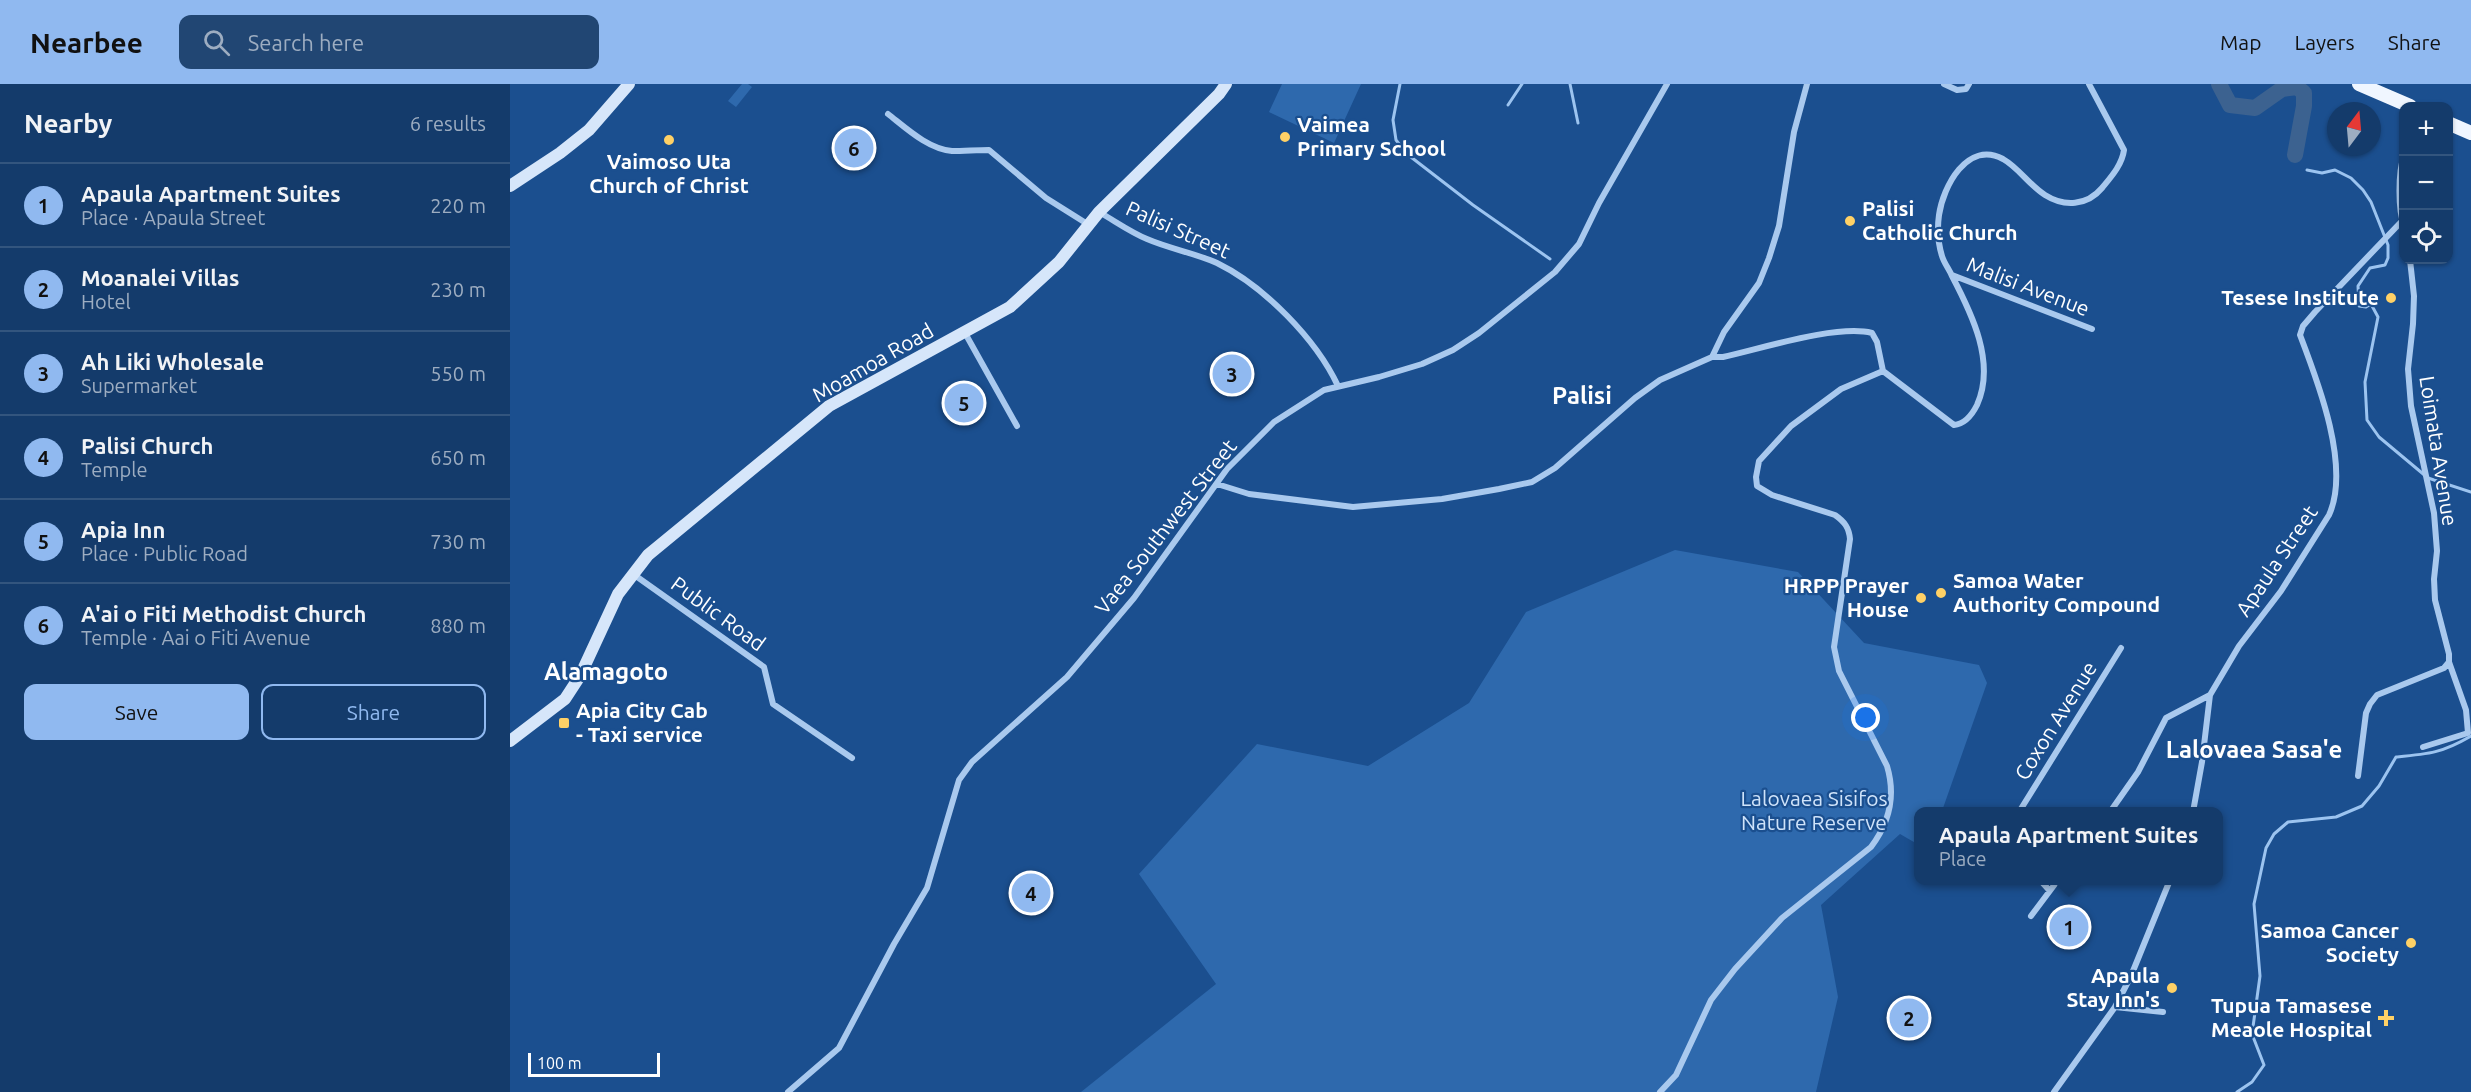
<!DOCTYPE html>
<meta charset="utf-8">
<style>
body{margin:0;font-family:Ubuntu,sans-serif;background:#214673;color:#f1f3f6}
.controls{position:absolute;right:18px;top:18px;display:grid;overflow:hidden;border-radius:12px;box-shadow:0 2px 4px #0004}
.controls button{width:54px;height:54px;display:grid;place-items:center;padding:0;border:0;border-bottom:2px solid #33557e;background:#143b6b;color:#f1f3f6;font:30px sans-serif}
.compass{position:absolute;left:1817px;top:18px;width:54px;height:54px;border-radius:50%;background:#143b6b;box-shadow:0 2px 4px #0004;rotate:16deg}
.scale{position:absolute;left:18px;bottom:15px;width:132px;box-sizing:border-box;padding-left:6px;border:3px solid #fff;border-top:0;font-size:16px;line-height:21px;white-space:nowrap;color:#fff;-webkit-text-stroke:4px #1b4f8f;paint-order:stroke}
.you{position:absolute;left:1356px;top:634px;width:21px;height:21px;margin:-15px;border:4px solid #fff;border-radius:50%;background:#1a73e8;box-shadow:0 0 0 9px #1a73e833}
.badge{display:grid;place-items:center;width:39px;height:39px;border-radius:50%;background:#90b9f0;color:#111;font-size:20px;font-weight:700}
.pin{position:absolute;translate:-50% -50%;border:3px solid #fff;box-shadow:0 2px 6px #0006}
.popup{position:absolute;left:1404px;top:723px;width:309px;height:78px;box-sizing:border-box;display:grid;place-content:center;border-radius:12px;background:#143b6b;filter:drop-shadow(0 2px 4px #0005);font-size:20px;white-space:nowrap;color:#9dadc1}
.popup b{font-size:22px;color:#f1f3f6}
.popup::after{content:'';position:absolute;left:50%;top:100%;margin-left:-12px;border:12px solid transparent;border-top-color:#143b6b}
.list{margin:0;padding:0;list-style:none}
h2{display:flex;justify-content:space-between;align-items:center;height:78px;margin:0;padding:0 24px;font-size:26px}
h2 small{font-size:20px;font-weight:400;color:#9dadc1}
.list li{display:grid;grid-template-columns:39px 1fr auto;gap:18px;align-items:center;box-sizing:border-box;height:84px;padding:0 24px;border-top:2px solid #33557e}
.list b{display:block;font-size:22px;white-space:nowrap}
.list p{margin:0;font-size:20px;white-space:nowrap;color:#9dadc1}
.list em{font-size:20px;font-style:normal;color:#9dadc1}
.actions{display:flex;gap:12px;padding:18px 24px}
.actions a{flex:1;padding:14px 0;border:2px solid #90b9f0;border-radius:12px;text-align:center;font-size:21px;color:#90b9f0}
.actions .main{background:#90b9f0;color:#111}
.icon{flex:none;width:33px;height:33px;fill:none;stroke:currentColor;stroke-width:2;stroke-linecap:round;stroke-linejoin:round}
.map{position:relative;flex:none;width:1961px;height:1008px;overflow:hidden}
header{display:flex;align-items:center;gap:36px;box-sizing:border-box;height:84px;padding:0 30px;background:#90b9f0;color:#111}
header strong{font-size:28px}
nav{display:flex;gap:33px;margin-inline-start:auto;font-size:21px}
.search{width:420px;height:54px;background:#214673;display:flex;align-items:center;gap:15px;box-sizing:border-box;padding:0 21px;border-radius:12px;color:#9dadc1;font-size:22px}
main{display:flex}
aside{flex:1;background:#143b6b}
.map>svg:first-child{display:block}
.green{fill:#2e69ad}
.lines{fill:none;stroke-linecap:round;stroke-linejoin:round}
.stream{stroke:#9cc4f0;stroke-width:3}
.river{stroke:#3c6290;stroke-width:16}
.street{stroke:#a9c9ee;stroke-width:6}
.secondary{stroke:#d6e6fa;stroke-width:12}
.primary{stroke:#f0f6ff;stroke-width:14}
.poi-dot{fill:#ffd166;stroke:#1b4f8f;stroke-width:2}
.labels{text-anchor:middle;stroke-width:4.5;stroke-linejoin:round;paint-order:stroke}
.poi-label{font-size:21px;font-weight:bold;fill:#fff;stroke:#1b4f8f;text-anchor:end}
.street-label{font-size:21px;fill:#fff;stroke:#1b4f8f}
.park-label{font-size:21px;fill:#cfe3fa;stroke:#1b4f8f}
.quarter-label{font-size:24px;font-weight:bold;fill:#fff;stroke:#1b4f8f}
</style>
<header>
<strong>Nearbee</strong>
<div class="search"><svg class="icon" aria-label="search" viewBox="0 0 24 24"><circle cx="10" cy="10" r="6"/><path d="M15 15l6 6"/></svg>Search here</div>
<nav><a>Map</a><a>Layers</a><a>Share</a></nav>
</header>
<main>
<aside>
<h2>Nearby<small>6 results</small></h2>
<ul class="list">
<li><span class="badge">1</span><div><b>Apaula Apartment Suites</b><p>Place · Apaula Street</p></div><em>220 m</em></li>
<li><span class="badge">2</span><div><b>Moanalei Villas</b><p>Hotel</p></div><em>230 m</em></li>
<li><span class="badge">3</span><div><b>Ah Liki Wholesale</b><p>Supermarket</p></div><em>550 m</em></li>
<li><span class="badge">4</span><div><b>Palisi Church</b><p>Temple</p></div><em>650 m</em></li>
<li><span class="badge">5</span><div><b>Apia Inn</b><p>Place · Public Road</p></div><em>730 m</em></li>
<li><span class="badge">6</span><div><b>A'ai o Fiti Methodist Church</b><p>Temple · Aai o Fiti Avenue</p></div><em>880 m</em></li>
</ul>
<div class="actions"><a class="main">Save</a><a>Share</a></div>
</aside>
<div class="map">
<svg width="1961" height="1008" viewBox="0 0 1961 1008">
<rect width="100%" height="100%" fill="#1b4f8f"/>
<path class="green" d="M232,0H238L242,3L226,23L218,17Z
M772,0H851L824,59L759,28Z
M1165,466L1288,488L1354,559L1469,581L1477,599L1432,727L1409,728V761L1390,750L1311,821L1328,913L1306,1008H571L706,900L629,790L747,660L858,682L959,619L1016,528Z"/>
<g class="lines">
<path class="stream" d="M890,0L883,36L886,56L897,70L963,121L1040,175
M1060,0L1068,39
M998,21L1012,0
M1797,86L1812,89L1825,86L1841,94L1853,106L1861,118L1878,161V174L1875,181L1860,184L1848,202L1849,222L1856,223L1861,220L1868,233L1855,298L1857,336L1869,353L1918,394L1961,408
M1727,1008L1742,998L1754,981L1742,950L1750,892L1744,820L1756,764L1764,750L1778,738L1826,733L1852,722L1869,702L1886,673C1919,670 1932,669 1961,652"/>
<path class="river" d="M1709,0L1720,21L1745,24L1772,5L1787,3L1794,9V22L1785,71"/>
<path class="street" d="M1434,0L1447,6L1456,5L1459,0
M378,30C396,44 418,65 442,67C454,67 467,66 479,66L536,114L579,141
M1894,72C1888,87 1888,127 1894,141
M589,128C605,137 620,148 637,155C660,165 685,169 707,179C754,202 806,255 828,302
M1442,191L1582,245
M455,249L507,342
M1373,287L1444,341C1455,340 1462,331 1467,321C1486,279 1462,230 1442,192C1439,185 1434,179 1432,172C1428,159 1427,145 1429,131C1433,103 1457,56 1493,75C1509,84 1519,101 1535,111C1554,123 1577,122 1592,104C1601,93 1612,81 1614,66L1579,0
M707,400L739,410L843,423L932,415L989,405L1022,398L1045,384L1125,314L1150,296L1202,273L1214,248L1249,199L1259,174L1269,142L1284,48L1297,0
M123,490L254,583L263,620L342,674
M1913,663L1958,649L1956,626L1939,578
M1848,692L1856,629L1860,620L1867,611L1934,584L1939,578V570L1925,516L1924,495L1927,467L1924,429L1901,322L1898,285L1903,240L1904,212L1900,176
M1509,728L1611,564
M1600,728L1628,688L1656,634L1700,611L1729,562L1771,507L1819,431C1841,383 1808,298 1790,251L1793,242L1805,228L1892,137
M1683,728L1692,678L1700,611
M1530,796L1539,806
M1521,832L1548,796
M1605,923L1653,928
M278,1008L329,964L384,860L417,804L449,696L462,678L557,593L624,514L717,385L764,338L814,306L869,293L912,280L943,266L969,249L1045,188L1069,160L1089,119L1157,0
M1150,1008L1166,991L1201,916L1225,885L1272,834L1361,763C1380,738 1386,712 1377,682L1329,587L1324,563L1340,455C1339,444 1335,438 1325,431L1262,411L1247,402L1246,393L1249,377L1281,342L1331,305L1373,287L1367,258L1362,249C1327,240 1250,265 1213,273H1202
M1544,1008L1605,923L1621,892L1660,796"/>
<path class="secondary" d="M0,102L50,69L79,46L119,0
M0,657L55,615L70,592L108,510L138,471L319,322L500,223L549,178L589,128L709,10L716,0"/>
<path class="primary" d="M1849,0L1900,22
M1938,39L1961,49"/>
</g>
<g class="poi-dot">
<circle cx="775" cy="53" r="6"/>
<circle cx="159" cy="56" r="6"/>
<circle cx="1340" cy="137" r="6"/>
<circle cx="1881" cy="214" r="6"/>
<circle cx="1431" cy="509" r="6"/>
<circle cx="1411" cy="514" r="6"/>
<rect x="48" y="633" width="12" height="12" rx="3"/>
<circle cx="1901" cy="859" r="6"/>
<circle cx="1662" cy="904" r="6"/>
<path d="M1873 925h6v6h6v6h-6v6h-6v-6h-6v-6h6z"/>
</g>
<g class="labels">
<g class="poi-label">
<text x="787" y="48" text-anchor="start">Vaimea<tspan x="787" dy="24">Primary School</tspan></text>
<text x="159" y="85" text-anchor="middle">Vaimoso Uta<tspan x="159" dy="24">Church of Christ</tspan></text>
<text x="1352" y="132" text-anchor="start">Palisi<tspan x="1352" dy="24">Catholic Church</tspan></text>
<text x="1869" y="221">Tesese Institute</text>
<text x="1443" y="504" text-anchor="start">Samoa Water<tspan x="1443" dy="24">Authority Compound</tspan></text>
<text x="1399" y="509">HRPP Prayer<tspan x="1399" dy="24">House</tspan></text>
<text x="66" y="634" text-anchor="start">Apia City Cab<tspan x="66" dy="24">- Taxi service</tspan></text>
<text x="1889" y="854">Samoa Cancer<tspan x="1889" dy="24">Society</tspan></text>
<text x="1650" y="899">Apaula<tspan x="1650" dy="24">Stay Inn's</tspan></text>
<text x="1862" y="929">Tupua Tamasese<tspan x="1862" dy="24">Meaole Hospital</tspan></text>
</g>
<g class="street-label">
<text transform="translate(668 146) rotate(24)" y="7">Palisi Street</text>
<text transform="translate(1518 203) rotate(21)" y="7">Malisi Avenue</text>
<text transform="translate(363 279) rotate(-30)" y="7">Moamoa Road</text>
<text transform="translate(1928 367) rotate(81)" y="7">Loimata Avenue</text>
<text transform="translate(656 443) rotate(-52)" y="7">Vaea Southwest Street</text>
<text transform="translate(1767 477) rotate(-56)" y="7">Apaula Street</text>
<text transform="translate(208 530) rotate(36)" y="7">Public Road</text>
<text transform="translate(1546 637) rotate(-58)" y="7">Coxon Avenue</text>
</g>
<g class="park-label">
<text x="1304" y="722">Lalovaea Sisifos<tspan x="1304" dy="24">Nature Reserve</tspan></text>
</g>
<g class="quarter-label">
<text x="1072" y="320">Palisi</text>
<text x="96" y="596">Alamagoto</text>
<text x="1744" y="674">Lalovaea Sasa'e</text>
</g>
</g>
</svg>
<div class="controls">
<button>+</button>
<button>−</button>
<button><svg class="icon" aria-label="locate" viewBox="0 0 24 24"><circle cx="12" cy="12" r="6"/><path d="M12 2v4M12 18v4M2 12h4M18 12h4"/></svg></button>
</div>
<svg class="compass" viewBox="-18 -18 36 36"><path d="M0-13l5 13h-10z" fill="#e53935"/><path d="M0 13l5-13h-10z" fill="#9dadc1"/></svg>
<div class="scale">100 m</div>
<div class="you"></div>
<div class="pin badge" style="left:1559px;top:843px">1</div>
<div class="popup"><b>Apaula Apartment Suites</b>Place</div>
<div class="pin badge" style="left:1399px;top:934px">2</div>
<div class="pin badge" style="left:722px;top:290px">3</div>
<div class="pin badge" style="left:521px;top:809px">4</div>
<div class="pin badge" style="left:454px;top:319px">5</div>
<div class="pin badge" style="left:344px;top:64px">6</div>
</div>
</main>
